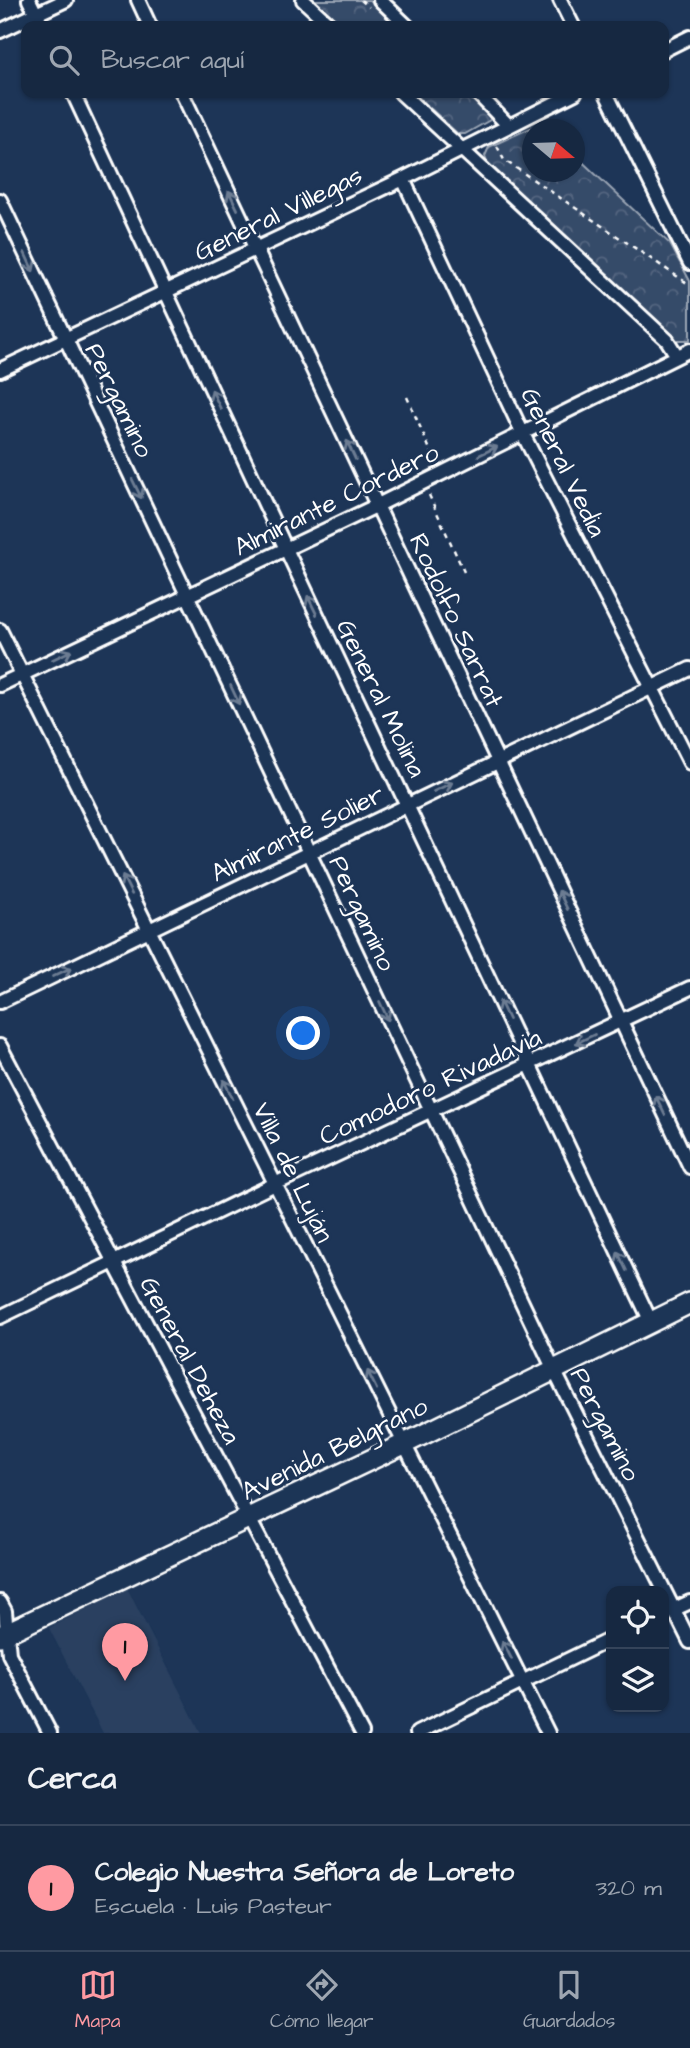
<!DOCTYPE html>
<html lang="es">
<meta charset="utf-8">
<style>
body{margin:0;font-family:"Architects Daughter",sans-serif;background:#1f3048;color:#f1f3f6}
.controls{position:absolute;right:21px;bottom:21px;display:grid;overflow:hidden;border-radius:14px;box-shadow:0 2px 5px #0004}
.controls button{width:63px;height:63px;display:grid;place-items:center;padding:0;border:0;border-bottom:2px solid #35445a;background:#162841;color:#f1f3f6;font:35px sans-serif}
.compass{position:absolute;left:522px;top:119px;width:63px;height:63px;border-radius:50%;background:#162841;box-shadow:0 2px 5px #0004;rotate:109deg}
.you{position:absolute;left:304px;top:1034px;width:24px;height:24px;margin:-18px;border:5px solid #fff;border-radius:50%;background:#1a73e8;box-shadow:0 0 0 10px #1a73e833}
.badge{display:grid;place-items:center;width:46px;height:46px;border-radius:50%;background:#ff9aa2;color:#111;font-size:23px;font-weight:700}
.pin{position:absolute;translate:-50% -58px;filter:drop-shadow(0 2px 4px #0008)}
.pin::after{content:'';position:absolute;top:37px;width:24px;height:21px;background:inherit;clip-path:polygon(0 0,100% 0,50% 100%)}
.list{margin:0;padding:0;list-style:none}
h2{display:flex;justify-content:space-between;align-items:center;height:91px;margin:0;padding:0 28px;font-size:30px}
h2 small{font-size:23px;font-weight:400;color:#9ea6b1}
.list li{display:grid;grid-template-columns:46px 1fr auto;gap:21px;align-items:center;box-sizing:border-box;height:126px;padding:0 28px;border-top:2px solid #35445a}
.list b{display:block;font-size:26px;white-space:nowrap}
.list p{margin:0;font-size:23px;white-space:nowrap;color:#9ea6b1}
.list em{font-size:23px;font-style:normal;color:#9ea6b1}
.icon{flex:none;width:38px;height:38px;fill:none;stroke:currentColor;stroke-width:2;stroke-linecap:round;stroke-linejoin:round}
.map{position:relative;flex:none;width:690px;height:1733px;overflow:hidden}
.search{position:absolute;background:#162841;box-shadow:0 2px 5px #0004;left:21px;right:21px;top:21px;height:77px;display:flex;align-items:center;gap:18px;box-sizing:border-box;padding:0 24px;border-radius:14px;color:#9ea6b1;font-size:26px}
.sheet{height:217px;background:#162841}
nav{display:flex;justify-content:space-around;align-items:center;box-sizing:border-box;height:98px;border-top:2px solid #35445a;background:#162841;font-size:19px;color:#9ea6b1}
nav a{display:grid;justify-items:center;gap:4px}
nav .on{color:#ff9aa2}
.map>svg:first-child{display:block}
.built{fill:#2a4161}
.park{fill:url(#park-crowns);stroke:#9aa5b4;stroke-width:2}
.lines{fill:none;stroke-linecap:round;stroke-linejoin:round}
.street-casing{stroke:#fff;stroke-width:18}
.secondary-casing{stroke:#fff;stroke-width:24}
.path{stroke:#fff;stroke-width:2.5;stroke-dasharray:5 5;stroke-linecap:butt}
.street{stroke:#1d3557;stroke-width:12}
.secondary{stroke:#1d3557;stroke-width:19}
.oneway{stroke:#6c7c92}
.labels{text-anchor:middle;stroke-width:6;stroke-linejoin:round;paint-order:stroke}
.street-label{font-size:26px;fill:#fff;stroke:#1d3557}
</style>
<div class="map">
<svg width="690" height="1733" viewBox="0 0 690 1733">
<defs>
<pattern id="park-crowns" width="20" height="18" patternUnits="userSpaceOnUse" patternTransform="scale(1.75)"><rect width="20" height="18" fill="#364b69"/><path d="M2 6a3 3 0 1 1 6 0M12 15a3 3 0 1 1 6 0" fill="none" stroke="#546680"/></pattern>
</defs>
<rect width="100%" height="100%" fill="#1d3557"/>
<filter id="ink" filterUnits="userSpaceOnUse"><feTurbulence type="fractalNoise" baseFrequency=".0143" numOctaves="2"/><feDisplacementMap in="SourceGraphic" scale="14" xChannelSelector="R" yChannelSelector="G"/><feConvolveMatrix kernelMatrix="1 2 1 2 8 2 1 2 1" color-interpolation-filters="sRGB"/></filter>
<g filter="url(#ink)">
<path class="built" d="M127,1588L201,1733H103L49,1628Z"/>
<path class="park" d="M314,0H370L398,26H342Z
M414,93H468L489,112L490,120L465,134H458Z
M537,125L548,129L532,130V172H574L575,155L670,244L690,281V340H674L489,166L485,156L489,147Z"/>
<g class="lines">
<g class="street-casing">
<path id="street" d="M29,0L42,26
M138,0L150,26
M303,0L331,26
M380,0L407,26
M560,0L573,26
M0,31L66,0
M664,50L690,37
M73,93L286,549L651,1322
M182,93L690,1167
M401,93L667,340L677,356
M477,93L508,125
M606,93L690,263
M403,179L523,434L690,763
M0,200L554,1370L690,1642
M0,370L403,179L575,93
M0,630L548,1733
M0,685L378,505L690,350
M0,1002L690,669
M0,1046L362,1733
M0,1317L275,1184L690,988
M0,1602L5,1611L9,1654L50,1733
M664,1614L690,1602
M417,1733L611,1639"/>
</g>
<g class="secondary-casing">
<path id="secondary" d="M0,1636L404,1444L690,1303"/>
</g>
<path class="path" d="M361,0L369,7
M497,146L504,160L690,285
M407,397L435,461
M429,495L464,572"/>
<use href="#street" class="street"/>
<use href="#secondary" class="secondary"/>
</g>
<defs><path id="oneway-shaft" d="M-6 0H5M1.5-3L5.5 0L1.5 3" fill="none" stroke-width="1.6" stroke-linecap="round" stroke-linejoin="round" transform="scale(1.75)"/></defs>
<g class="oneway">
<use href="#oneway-shaft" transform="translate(233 200) rotate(-116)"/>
<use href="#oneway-shaft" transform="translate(29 262) rotate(65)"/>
<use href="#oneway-shaft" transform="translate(216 399) rotate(-115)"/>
<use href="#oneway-shaft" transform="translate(351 450) rotate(-115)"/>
<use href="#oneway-shaft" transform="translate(488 451) rotate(-26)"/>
<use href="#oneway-shaft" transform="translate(137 489) rotate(64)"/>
<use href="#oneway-shaft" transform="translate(312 605) rotate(-116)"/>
<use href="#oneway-shaft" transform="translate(62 655) rotate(-25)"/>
<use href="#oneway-shaft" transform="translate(235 695) rotate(65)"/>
<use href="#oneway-shaft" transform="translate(443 787) rotate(-25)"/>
<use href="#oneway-shaft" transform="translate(127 885) rotate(-117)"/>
<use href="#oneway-shaft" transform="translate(563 900) rotate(-115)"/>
<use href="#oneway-shaft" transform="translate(62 972) rotate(-25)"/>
<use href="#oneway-shaft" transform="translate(504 1010) rotate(-115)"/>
<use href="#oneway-shaft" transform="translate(384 1011) rotate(65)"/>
<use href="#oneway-shaft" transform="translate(585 1039) rotate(155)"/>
<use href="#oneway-shaft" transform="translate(228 1089) rotate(-116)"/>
<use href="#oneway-shaft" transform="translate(660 1105) rotate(-116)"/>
<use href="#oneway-shaft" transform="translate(622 1261) rotate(-115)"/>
<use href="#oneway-shaft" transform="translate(372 1380) rotate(-116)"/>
<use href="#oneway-shaft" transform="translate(507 1650) rotate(-117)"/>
</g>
</g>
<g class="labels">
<g class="street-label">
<text transform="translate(278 213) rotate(-26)" y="9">General Villegas</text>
<text transform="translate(120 400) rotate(64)" y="9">Pergamino</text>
<text transform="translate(564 462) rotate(64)" y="9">General Vedia</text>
<text transform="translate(336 499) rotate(-26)" y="9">Almirante Cordero</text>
<text transform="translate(457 620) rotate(65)" y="9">Rodolfo Sarrat</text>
<text transform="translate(382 698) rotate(64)" y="9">General Molina</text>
<text transform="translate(297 833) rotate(-26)" y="9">Almirante Solier</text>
<text transform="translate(363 913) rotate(65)" y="9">Pergamino</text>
<text transform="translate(430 1086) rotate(-25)" y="9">Comodoro Rivadavia</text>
<text transform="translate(294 1172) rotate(64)" y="9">Villa de Luján</text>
<text transform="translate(191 1360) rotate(62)" y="9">General Deheza</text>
<text transform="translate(606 1424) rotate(63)" y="9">Pergamino</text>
<text transform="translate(334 1448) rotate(-26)" y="9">Avenida Belgrano</text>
</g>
</g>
</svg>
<div class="controls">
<button><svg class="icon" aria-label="locate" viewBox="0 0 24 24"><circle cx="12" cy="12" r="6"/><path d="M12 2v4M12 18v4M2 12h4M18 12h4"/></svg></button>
<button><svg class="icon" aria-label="layers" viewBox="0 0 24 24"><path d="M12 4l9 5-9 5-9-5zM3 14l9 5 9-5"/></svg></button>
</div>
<svg class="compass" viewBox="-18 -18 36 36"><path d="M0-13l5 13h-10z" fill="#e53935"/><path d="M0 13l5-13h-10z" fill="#9ea6b1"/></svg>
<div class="you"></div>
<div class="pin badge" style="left:125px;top:1681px">1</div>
<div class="search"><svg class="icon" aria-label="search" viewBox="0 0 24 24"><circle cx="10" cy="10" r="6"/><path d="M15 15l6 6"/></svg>Buscar aquí</div>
</div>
<section class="sheet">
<h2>Cerca<small></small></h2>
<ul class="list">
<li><span class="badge">1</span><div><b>Colegio Nuestra Señora de Loreto</b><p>Escuela · Luis Pasteur</p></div><em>320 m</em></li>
</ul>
</section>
<nav>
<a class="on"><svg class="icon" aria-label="map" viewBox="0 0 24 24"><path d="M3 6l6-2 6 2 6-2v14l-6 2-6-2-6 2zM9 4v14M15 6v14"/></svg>Mapa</a>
<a><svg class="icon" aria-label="directions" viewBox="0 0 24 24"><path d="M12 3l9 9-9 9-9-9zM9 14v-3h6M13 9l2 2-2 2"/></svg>Cómo llegar</a>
<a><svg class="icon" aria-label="saved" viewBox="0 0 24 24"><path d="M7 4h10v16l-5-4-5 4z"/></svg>Guardados</a>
</nav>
